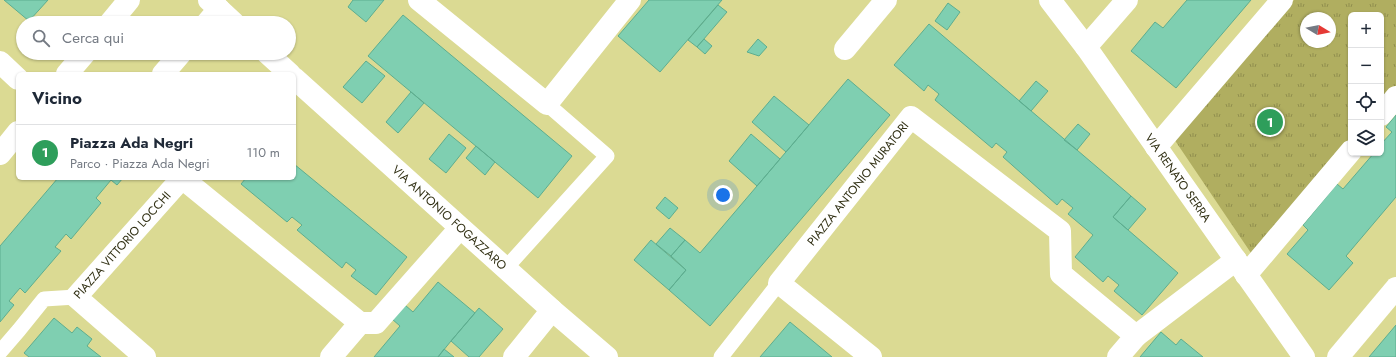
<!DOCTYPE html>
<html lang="it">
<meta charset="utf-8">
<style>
body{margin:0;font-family:Jost,sans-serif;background:#f2f2f3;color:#1f2937}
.controls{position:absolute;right:12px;top:12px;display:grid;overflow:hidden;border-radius:6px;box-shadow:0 1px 3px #0004}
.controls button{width:36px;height:36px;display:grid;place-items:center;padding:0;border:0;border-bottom:1px solid #e0e1e3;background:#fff;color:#1f2937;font:20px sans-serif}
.compass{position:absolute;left:1300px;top:12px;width:36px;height:36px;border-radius:50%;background:#fff;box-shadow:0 1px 3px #0004;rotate:100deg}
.you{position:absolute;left:723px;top:195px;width:14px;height:14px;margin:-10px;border:3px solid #fff;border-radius:50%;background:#1a73e8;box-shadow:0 0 0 6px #1a73e833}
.badge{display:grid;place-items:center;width:26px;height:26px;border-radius:50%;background:#6046bf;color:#fff;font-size:13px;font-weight:700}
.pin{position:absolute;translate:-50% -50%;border:2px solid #fff;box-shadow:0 1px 4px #0006}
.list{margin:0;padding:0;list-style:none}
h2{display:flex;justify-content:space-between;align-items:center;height:52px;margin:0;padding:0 16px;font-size:17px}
h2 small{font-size:13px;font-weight:400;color:#747a83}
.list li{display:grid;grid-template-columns:26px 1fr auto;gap:12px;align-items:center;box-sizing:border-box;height:56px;padding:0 16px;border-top:1px solid #e0e1e3}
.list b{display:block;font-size:15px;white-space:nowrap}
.list p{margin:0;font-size:13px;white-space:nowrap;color:#747a83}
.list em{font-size:13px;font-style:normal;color:#747a83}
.icon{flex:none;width:22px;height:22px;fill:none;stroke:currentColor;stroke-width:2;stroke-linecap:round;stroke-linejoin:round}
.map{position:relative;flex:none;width:1396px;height:357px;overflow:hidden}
.search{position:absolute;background:#fff;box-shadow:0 1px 3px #0004;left:16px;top:16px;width:280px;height:44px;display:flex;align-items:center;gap:10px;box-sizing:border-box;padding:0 14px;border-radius:22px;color:#747a83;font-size:15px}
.panel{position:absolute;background:#fff;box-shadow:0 1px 3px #0004;left:16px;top:72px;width:280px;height:108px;border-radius:6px}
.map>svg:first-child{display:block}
.park{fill:url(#park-tufts);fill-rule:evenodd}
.building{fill:#7fcfb1;stroke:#5dad8f}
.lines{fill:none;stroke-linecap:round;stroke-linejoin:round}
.service{stroke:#fff;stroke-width:15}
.minor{stroke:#fff;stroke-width:22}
.labels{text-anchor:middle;stroke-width:3.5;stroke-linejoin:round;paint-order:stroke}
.street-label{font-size:12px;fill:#323115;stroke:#dbda93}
</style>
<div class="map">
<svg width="1396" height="357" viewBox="0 0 1396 357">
<defs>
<pattern id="park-tufts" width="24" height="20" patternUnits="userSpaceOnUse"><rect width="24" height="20" fill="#b0ae60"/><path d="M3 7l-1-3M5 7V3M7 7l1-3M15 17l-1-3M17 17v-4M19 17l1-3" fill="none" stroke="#908e4e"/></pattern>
</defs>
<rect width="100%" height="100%" fill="#dbda93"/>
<path class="park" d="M1294,0H1396V88L1381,105V15H1351V141L1253,256L1174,139ZM1306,18H1330V42H1306Z"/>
<path class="building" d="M4,0H48L29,21Z
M353,0H384L366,22L348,7Z
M649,0H722L660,72L618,36Z
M1187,0H1251L1176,88L1131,51L1155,22L1163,28Z
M948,3L960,12L947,30L935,21Z
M718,5L727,12L697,47L688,40Z
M403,15L572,156L538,198L368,56Z
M929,24L1131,196L1113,217L1178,273L1142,315L1114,291L1119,285L1108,276L1103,282L1075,257L1093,235L1068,214L1073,208L1062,199L1057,205L1003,157L1007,152L996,143L992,148L935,100L939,94L928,85L924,91L894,65Z
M704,39L712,46L705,54L697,47Z
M758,39L767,47L759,56L747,52Z
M366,61L385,76L362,103L343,87Z
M848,79L890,115L710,326L669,290L686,270L671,256L685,240L700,253Z
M1036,81L1048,91L1031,111L1019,101Z
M411,92L424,103L398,133L386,122Z
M774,96L809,125L786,152L752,122Z
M1396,115V197L1346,256L1353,263L1329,290L1287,254L1308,230L1303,225L1337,184L1343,189L1374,153H1381V144L1392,132L1386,127Z
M1078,124L1090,134L1077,150L1064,140Z
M449,134L466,148L446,173L429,159Z
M751,134L780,159L757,186L729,161Z
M476,146L495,162L485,175L466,158Z
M294,164L407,257L376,295L351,276L356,270L346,262L342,268L297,230L302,225L292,217L287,222L241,184L246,178H294Z
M58,178H123L117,185L111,180L96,198L101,203L71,239L66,234L55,247L61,251L25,293L20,288L9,301L14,305L0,322V246Z
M1131,196L1146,209L1128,230L1113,217Z
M665,197L678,208L669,219L656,208Z
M670,228L685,240L671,256L656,244Z
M651,240L686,270L669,290L634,260Z
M438,282L475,313L451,341L438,357H374L400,326L392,319L405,305L413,312Z
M479,308L503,329L479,357H469L451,341Z
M54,318L72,333L77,327L92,339L87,346L101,357H29L24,353Z
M790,322L832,357H760Z
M1396,325V357H1369Z
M1161,332L1176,345L1181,339L1203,357H1140Z
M444,349L454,357H438Z"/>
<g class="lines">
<path class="service" d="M505,269L607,156L547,104
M0,352L19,330L44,299L76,297
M721,357L779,283"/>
<g class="minor">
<path d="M209,0L234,23"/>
<path d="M419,0L547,104L630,0"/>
<path id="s1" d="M1050,0L1086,47L1304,357"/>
<path d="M110,23L129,0"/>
<path d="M207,23L219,9"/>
<path d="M1086,47L1127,0"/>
<path d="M845,49L886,0"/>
<path d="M267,53L290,74"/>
<path d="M0,62L18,79"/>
<path d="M67,74L85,53"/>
<path d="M163,74L181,53"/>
<path id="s2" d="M294,78L552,310L607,357"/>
<path d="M1381,115L1396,97"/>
<path d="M1156,147L1282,0"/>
<path d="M0,154L18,132"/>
<path d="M182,178L360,323L331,357"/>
<path d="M1246,275L1351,151"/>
<path d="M360,323H376L460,228"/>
<path d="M1136,336L1236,260"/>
<path id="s3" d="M145,357L76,297L182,178"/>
<path d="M514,357L552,310"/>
<path id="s4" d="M871,357L779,283L911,117L1060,231L1061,274L1136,336L1118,357"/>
<path d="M1338,357L1396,288"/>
</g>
</g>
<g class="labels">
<g class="street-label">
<text dy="4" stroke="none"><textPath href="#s1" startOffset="219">VIA RENATO SERRA</textPath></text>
<text dy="4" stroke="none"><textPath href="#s4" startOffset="245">PIAZZA ANTONIO MURATORI</textPath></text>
<text dy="4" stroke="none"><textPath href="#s2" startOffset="209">VIA ANTONIO FOGAZZARO</textPath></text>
<text dy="4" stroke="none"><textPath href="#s3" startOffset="161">PIAZZA VITTORIO LOCCHI</textPath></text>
</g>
</g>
</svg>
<div class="controls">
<button>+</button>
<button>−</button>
<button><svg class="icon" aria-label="locate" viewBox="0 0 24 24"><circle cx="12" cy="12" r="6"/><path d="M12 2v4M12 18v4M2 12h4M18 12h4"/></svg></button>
<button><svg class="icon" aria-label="layers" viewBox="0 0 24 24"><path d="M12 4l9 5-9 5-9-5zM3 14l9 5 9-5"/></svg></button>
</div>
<svg class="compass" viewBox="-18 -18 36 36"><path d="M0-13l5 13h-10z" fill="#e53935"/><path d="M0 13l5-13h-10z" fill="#747a83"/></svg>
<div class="you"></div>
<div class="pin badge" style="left:1270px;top:122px;background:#2e9e5b">1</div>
<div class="search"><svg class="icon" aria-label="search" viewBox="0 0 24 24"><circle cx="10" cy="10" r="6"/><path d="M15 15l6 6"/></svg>Cerca qui</div>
<section class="panel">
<h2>Vicino<small></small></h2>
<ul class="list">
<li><span class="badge" style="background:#2e9e5b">1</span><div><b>Piazza Ada Negri</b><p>Parco · Piazza Ada Negri</p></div><em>110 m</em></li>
</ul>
</section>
</div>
